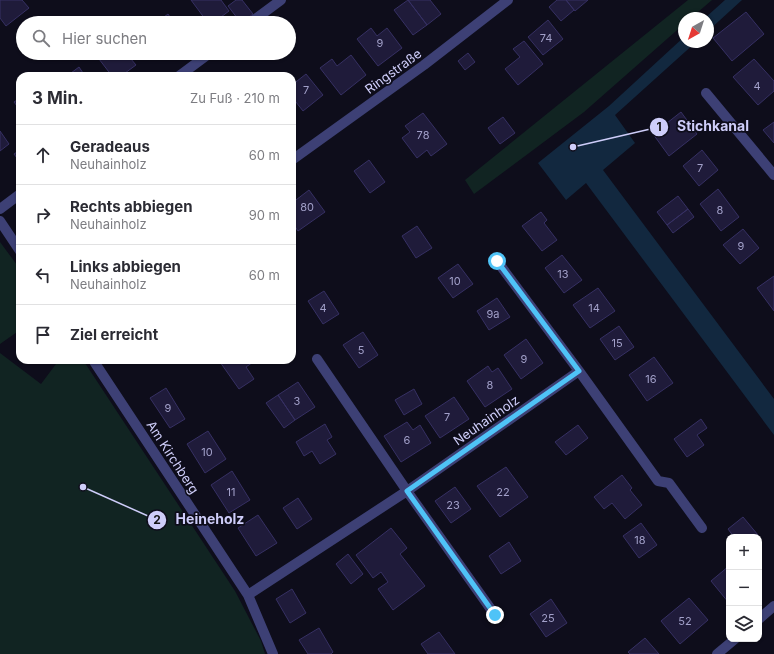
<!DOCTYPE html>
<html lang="de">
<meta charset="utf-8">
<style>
body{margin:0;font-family:Inter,sans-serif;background:#f2f2f3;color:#2b2b33}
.controls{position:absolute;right:12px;bottom:12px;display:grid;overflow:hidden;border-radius:8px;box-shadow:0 1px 3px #0004}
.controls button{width:36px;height:36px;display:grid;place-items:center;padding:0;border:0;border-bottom:1px solid #e1e1e2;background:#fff;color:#2b2b33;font:20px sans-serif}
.compass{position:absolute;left:678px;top:12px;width:36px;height:36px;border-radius:50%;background:#fff;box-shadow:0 1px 3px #0004;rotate:219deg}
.stop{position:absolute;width:12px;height:12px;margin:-9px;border:3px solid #4fc3f7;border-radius:50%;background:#fff}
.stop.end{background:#4fc3f7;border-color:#fff;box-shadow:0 1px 4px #0008}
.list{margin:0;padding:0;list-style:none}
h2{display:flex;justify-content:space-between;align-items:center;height:52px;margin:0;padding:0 16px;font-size:17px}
h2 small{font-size:13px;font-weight:400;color:#7c7c81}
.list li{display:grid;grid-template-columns:26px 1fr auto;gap:12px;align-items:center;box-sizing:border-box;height:60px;padding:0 16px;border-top:1px solid #e1e1e2}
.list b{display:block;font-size:15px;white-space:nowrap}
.list p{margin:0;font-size:13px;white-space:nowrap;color:#7c7c81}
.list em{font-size:13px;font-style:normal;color:#7c7c81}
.icon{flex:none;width:22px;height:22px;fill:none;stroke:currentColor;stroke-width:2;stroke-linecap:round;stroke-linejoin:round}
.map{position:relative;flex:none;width:774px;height:654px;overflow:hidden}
.search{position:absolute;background:#fff;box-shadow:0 1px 3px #0004;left:16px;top:16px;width:280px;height:44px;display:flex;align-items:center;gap:10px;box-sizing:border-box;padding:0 14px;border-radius:22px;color:#7c7c81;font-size:15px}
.panel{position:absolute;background:#fff;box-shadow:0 1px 3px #0004;left:16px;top:72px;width:280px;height:292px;border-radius:12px}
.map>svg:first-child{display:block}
.green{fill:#112422}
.water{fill:#12283f}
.building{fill:#1f1b3a;stroke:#363063}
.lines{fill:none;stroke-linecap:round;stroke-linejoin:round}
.minor{stroke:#3d4075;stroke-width:10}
.route{stroke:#4fc3f7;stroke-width:5}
.labels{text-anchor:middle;stroke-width:3.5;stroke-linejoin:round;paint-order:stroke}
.number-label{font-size:11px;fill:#a2a0c9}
.street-label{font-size:13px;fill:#cecdf9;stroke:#0e0d1b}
.leader{fill:none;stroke:#cecdf9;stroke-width:1.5}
.callout-dot{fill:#cecdf9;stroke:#0e0d1b;stroke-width:1.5}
.mark-label{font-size:12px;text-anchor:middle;font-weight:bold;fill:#111}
.callout-label{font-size:14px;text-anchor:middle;font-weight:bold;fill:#cecdf9;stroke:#0e0d1b;stroke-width:3.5;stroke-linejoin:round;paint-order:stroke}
</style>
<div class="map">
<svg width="774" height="654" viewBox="0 0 774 654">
<rect width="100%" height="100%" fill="#0e0d1b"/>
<path class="green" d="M688,0H712L691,18H684V24L584,112L474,194L465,180Z
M0,242L20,269V330L0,344Z
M0,353L41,384L59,360H83L235,591L261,641L265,654H0Z"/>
<path class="water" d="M725,0H742L708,31V18H705Z
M684,37V42H696L615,115L635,143L603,170L774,399V435L586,183L566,200L538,163L609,106Z"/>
<path class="building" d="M0,0H22L29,8L6,26L0,18Z
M191,0H221L229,11L213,23H208Z
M236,0H242L253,14L241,23L228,6Z
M408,0H430L441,14L427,25Z
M408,0L427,25L413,35L394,10Z
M557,0H566L574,10L561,21L549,7Z
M566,0H588L575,11Z
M746,12L764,34L732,61L713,38Z
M168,14L174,23H156Z
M548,20L563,39L543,55L528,37Z
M371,28L377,36L387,28L402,48L378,66L357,39Z
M524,41L543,64L518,85L505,69L520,57L513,49Z
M107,53H126L136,65L121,76H112L99,59Z
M468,53L475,62L465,70L458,61Z
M351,55L366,75L341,95L320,68L332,59L337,66Z
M754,59L774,81V91L758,105L733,77Z
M79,67L85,76H67Z
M306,74L323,95L303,111L292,97V85Z
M20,98V110L14,102Z
M681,112L697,134L669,156L653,134Z
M423,113L447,144L431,156L427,150L417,158L402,138L410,132L405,126Z
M503,117L515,133L500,144L488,128Z
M774,122V143L763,130Z
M0,131L9,144L0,151Z
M20,150V162L14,154Z
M702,150L718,170L699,186L683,166Z
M369,160L385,182L370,193L354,171Z
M718,189L739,217L721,231L700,204Z
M309,190L325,212L298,231L292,222V203Z
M678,196L688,209L667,225L657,212Z
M688,209L694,217L673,233L667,225Z
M541,212L547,220L544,223L557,240L542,251L522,226Z
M417,226L432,248L416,258L402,236Z
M743,229L759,248L740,264L723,245Z
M562,255L582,280L564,293L545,268Z
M458,264L473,284L453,298L438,278Z
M774,276V311L757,288Z
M598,288L615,311L590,328L573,305Z
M324,291L339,314L323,324L308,301Z
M497,298L510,317L489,330L477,311Z
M619,326L634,347L615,360L600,339Z
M363,332L378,355L359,368L343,345Z
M526,339L543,363L521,379L504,355Z
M654,357L673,383L647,401L629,375Z
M223,360H256L246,367L254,379L239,389L220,362Z
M488,366L492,372L498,368L512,389L485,407L467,381Z
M298,382L315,407L295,420L278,395Z
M166,388L185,419L170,428L150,398Z
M414,389L422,404L404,415L395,400Z
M278,395L295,420L284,428L266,403Z
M454,397L469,419L440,438L425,416Z
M701,419L707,428L697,435L704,445L687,457L674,439Z
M407,422L413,430L420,425L431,443L401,462L384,436Z
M325,424L332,437L327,440L336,454L320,464L312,451L304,456L296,442Z
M578,425L588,438L566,455L555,442Z
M208,431L226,459L205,473L187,444Z
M506,467L528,497L500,517L477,486Z
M232,471L250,500L229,513L211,485Z
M622,475L632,488L630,490L642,505L625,519L612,503L604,509L594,497Z
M455,487L471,509L451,523L435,501Z
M298,498L312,519L297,529L283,508Z
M258,515L277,543L256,556L238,528Z
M743,517L758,535L756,537H734L728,529Z
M641,523L657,545L639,558L623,536Z
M391,528L407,548L400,554L425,586L393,610L378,589L388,582L381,572L373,578L356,555Z
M509,542L521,561L501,574L489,556Z
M348,554L363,574L351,584L336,564Z
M729,566V603L711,581Z
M292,589L306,613L290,623L276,599Z
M689,598L708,620L680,644L661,621Z
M551,599L567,623L546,637L530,614Z
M319,628L333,652L331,654H308L299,640Z
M439,632L455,654H428L421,644Z
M645,638L659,654H630L628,652Z"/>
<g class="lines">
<path class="minor" d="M250,23L281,0
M179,76L210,53
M706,93L774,175
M292,160L424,65L508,0
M0,209L20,194
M0,221L20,251
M497,261L579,371L658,481L669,483L702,528
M317,359L407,491L495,615
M93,360L248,595L273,654
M248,595L407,491L579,371
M759,619L774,606
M717,654L735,639"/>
</g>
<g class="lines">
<path class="route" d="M495,615L407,491L579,371L497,261"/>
</g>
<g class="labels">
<g class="number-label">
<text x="546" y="42">74</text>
<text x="380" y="47">9</text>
<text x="757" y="90">4</text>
<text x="306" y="94">7</text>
<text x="423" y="139">78</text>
<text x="700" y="172">7</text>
<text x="307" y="211">80</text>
<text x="720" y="214">8</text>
<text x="741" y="250">9</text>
<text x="563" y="278">13</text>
<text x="455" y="285">10</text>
<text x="323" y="312">4</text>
<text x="594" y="312">14</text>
<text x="493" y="318">9a</text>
<text x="617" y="347">15</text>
<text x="361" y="354">5</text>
<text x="524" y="363">9</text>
<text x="651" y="383">16</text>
<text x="490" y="389">8</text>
<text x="297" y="405">3</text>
<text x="168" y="412">9</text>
<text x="447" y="421">7</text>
<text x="407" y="444">6</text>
<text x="207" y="456">10</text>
<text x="231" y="496">11</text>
<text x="503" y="496">22</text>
<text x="453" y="509">23</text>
<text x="640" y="544">18</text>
<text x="548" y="622">25</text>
<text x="685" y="625">52</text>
</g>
<g class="street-label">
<text transform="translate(393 71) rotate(-36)" y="5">Ringstraße</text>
<text transform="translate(486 420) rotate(-35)" y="5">Neuhainholz</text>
<text transform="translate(173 457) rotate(57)" y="5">Am Kirchberg</text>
</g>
</g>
<path class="leader" d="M573 147L659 127M83 487L157 520"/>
<g class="callout-dot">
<circle cx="573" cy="147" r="4"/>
<circle cx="83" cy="487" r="4"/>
<circle cx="659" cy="127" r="10"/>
<circle cx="157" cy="520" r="10"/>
</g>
<g class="mark-label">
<text x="659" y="131">1</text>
<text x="157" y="524">2</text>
</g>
<g class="callout-label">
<text x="713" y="131">Stichkanal</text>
<text x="210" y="524">Heineholz</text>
</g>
</svg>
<div class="controls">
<button>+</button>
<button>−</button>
<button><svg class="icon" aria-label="layers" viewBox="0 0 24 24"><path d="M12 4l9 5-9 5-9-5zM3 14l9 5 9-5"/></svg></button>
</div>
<svg class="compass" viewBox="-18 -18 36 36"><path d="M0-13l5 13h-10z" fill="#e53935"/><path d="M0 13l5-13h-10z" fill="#7c7c81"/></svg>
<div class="stop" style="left:497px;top:261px"></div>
<div class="stop end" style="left:495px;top:615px"></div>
<div class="search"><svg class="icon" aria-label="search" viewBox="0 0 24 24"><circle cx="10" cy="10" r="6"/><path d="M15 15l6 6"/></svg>Hier suchen</div>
<section class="panel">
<h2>3 Min.<small>Zu Fuß · 210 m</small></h2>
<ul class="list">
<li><svg class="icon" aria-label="ahead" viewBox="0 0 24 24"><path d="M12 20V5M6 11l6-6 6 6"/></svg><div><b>Geradeaus</b><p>Neuhainholz</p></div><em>60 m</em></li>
<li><svg class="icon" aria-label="right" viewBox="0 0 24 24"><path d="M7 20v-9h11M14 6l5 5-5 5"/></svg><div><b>Rechts abbiegen</b><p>Neuhainholz</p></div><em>90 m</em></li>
<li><svg class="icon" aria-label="left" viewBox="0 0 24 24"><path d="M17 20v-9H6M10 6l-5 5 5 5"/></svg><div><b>Links abbiegen</b><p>Neuhainholz</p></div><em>60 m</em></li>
<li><svg class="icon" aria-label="arrive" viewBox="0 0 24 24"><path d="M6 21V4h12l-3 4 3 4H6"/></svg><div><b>Ziel erreicht</b></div></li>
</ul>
</section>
</div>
